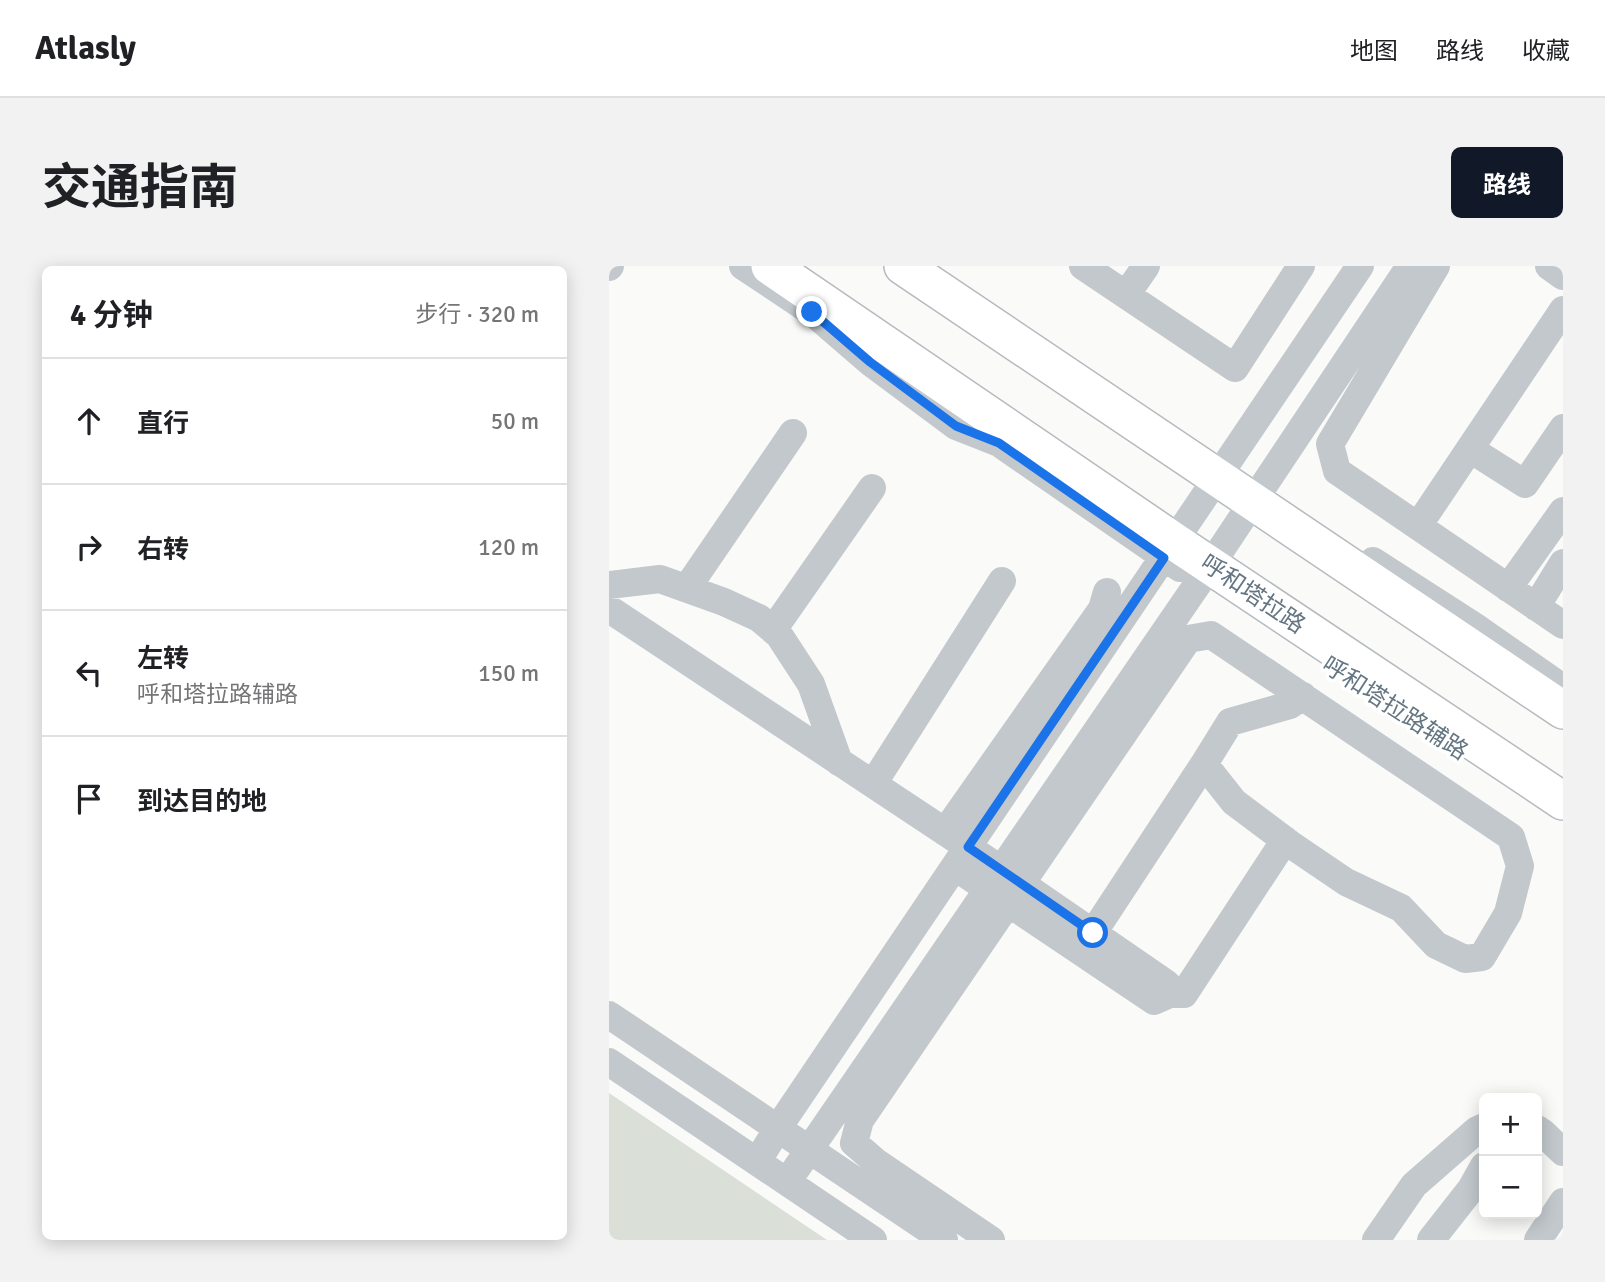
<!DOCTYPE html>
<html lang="zh">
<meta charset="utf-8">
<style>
body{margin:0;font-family:Signika,"Noto Sans SC",sans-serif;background:#f2f2f2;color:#202124}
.controls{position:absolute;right:21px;bottom:21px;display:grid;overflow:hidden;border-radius:10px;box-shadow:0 4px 18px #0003}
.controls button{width:63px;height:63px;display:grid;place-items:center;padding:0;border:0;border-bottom:2px solid #e0e0e0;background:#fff;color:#202124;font:35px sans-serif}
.stop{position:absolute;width:21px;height:21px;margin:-16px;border:5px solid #1a73e8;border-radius:50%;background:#fff}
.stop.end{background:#1a73e8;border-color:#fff;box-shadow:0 2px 7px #0008}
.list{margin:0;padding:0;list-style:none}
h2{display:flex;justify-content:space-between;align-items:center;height:91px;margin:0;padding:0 28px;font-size:30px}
h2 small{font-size:23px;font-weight:400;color:#757577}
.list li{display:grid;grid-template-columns:46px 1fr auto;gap:21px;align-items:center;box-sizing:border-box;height:126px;padding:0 28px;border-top:2px solid #e0e0e0}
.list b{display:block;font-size:26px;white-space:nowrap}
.list p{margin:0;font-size:23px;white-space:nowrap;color:#757577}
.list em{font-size:23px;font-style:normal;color:#757577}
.icon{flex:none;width:38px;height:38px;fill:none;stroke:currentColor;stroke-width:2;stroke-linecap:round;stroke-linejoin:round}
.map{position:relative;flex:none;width:954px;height:974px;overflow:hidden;border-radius:10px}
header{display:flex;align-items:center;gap:42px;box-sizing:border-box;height:98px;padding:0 35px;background:#fff;border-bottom:2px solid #e0e0e0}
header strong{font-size:33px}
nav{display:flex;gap:38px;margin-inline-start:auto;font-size:24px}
.intro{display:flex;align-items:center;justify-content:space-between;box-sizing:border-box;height:168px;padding:0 42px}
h1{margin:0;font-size:49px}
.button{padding:18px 32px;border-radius:10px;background:#111827;color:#fff;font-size:24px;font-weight:700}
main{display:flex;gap:42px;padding:0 42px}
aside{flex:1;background:#fff;border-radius:10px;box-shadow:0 4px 18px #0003}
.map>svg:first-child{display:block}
.park{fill:#dadfd7}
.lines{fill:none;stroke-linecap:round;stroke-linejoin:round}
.major-casing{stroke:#b5babe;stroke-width:40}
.minor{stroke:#c3c8cc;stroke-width:28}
.major{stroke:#fff;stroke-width:37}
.route{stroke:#1a73e8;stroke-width:9}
.labels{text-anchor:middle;stroke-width:7;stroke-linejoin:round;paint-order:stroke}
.street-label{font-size:24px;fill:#657683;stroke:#fff}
</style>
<header>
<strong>Atlasly</strong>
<nav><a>地图</a><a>路线</a><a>收藏</a></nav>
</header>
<div class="intro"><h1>交通指南</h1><a class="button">路线</a></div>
<main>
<aside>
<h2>4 分钟<small>步行 · 320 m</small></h2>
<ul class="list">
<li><svg class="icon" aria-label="ahead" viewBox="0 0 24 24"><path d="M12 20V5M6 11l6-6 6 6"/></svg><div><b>直行</b></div><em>50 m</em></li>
<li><svg class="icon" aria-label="right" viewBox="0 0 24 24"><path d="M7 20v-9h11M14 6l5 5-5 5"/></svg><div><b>右转</b></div><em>120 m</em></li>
<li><svg class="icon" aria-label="left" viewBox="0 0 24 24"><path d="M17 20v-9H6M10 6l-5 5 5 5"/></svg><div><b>左转</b><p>呼和塔拉路辅路</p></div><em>150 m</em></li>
<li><svg class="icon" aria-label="arrive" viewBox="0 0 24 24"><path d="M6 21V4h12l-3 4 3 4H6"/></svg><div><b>到达目的地</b></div></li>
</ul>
</aside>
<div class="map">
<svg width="954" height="974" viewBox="0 0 954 974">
<rect width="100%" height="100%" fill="#fafaf8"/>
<path class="park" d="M0,827L218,974H0Z"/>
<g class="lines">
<g class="major-casing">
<path id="major" d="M161,0L566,276L954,535
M294,0L954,444"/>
</g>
<path class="minor" d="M134,0L203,46L261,96L347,160L390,177L571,302
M474,0L626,102L692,0
M827,0L721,178L728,205L954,359
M940,0L954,10
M0,1L1,0
M517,29L537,0
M861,183L916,218L954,162
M809,260L954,44
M764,295L865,360L954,422
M0,319L51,313L115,336L150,352L170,369L202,418L230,496
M78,322L184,167
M899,322L954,245
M927,341L954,297
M0,343L359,581L558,718L561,728L545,735L346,601
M164,364L263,222
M264,518L393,315
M336,566L493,343L498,326
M484,667L595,498
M561,728H575L676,574
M0,749L335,974
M0,796L264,974
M928,863L934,867L954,886
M148,896L169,862L751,0
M178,916L601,300L801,0
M382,974L267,896L245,877L251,854L579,373L602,369L902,571L911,600L899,647L873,691L856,693L827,679L792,642L737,616L681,578L625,536L595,498L621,456L681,439L694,430
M767,974L805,919L868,864L875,861
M822,974L862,923L875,900
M929,974L954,936"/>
<use href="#major" class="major"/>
</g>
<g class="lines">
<path class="route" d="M203,46L261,96L347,160L390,177L555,292L359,581L484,667"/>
</g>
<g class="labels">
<g class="street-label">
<text transform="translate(644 328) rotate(34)" y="8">呼和塔拉路</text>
<text transform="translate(786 442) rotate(33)" y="8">呼和塔拉路辅路</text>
</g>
</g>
</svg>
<div class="controls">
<button>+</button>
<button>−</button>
</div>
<div class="stop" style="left:484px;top:667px"></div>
<div class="stop end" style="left:203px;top:46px"></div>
</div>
</main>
